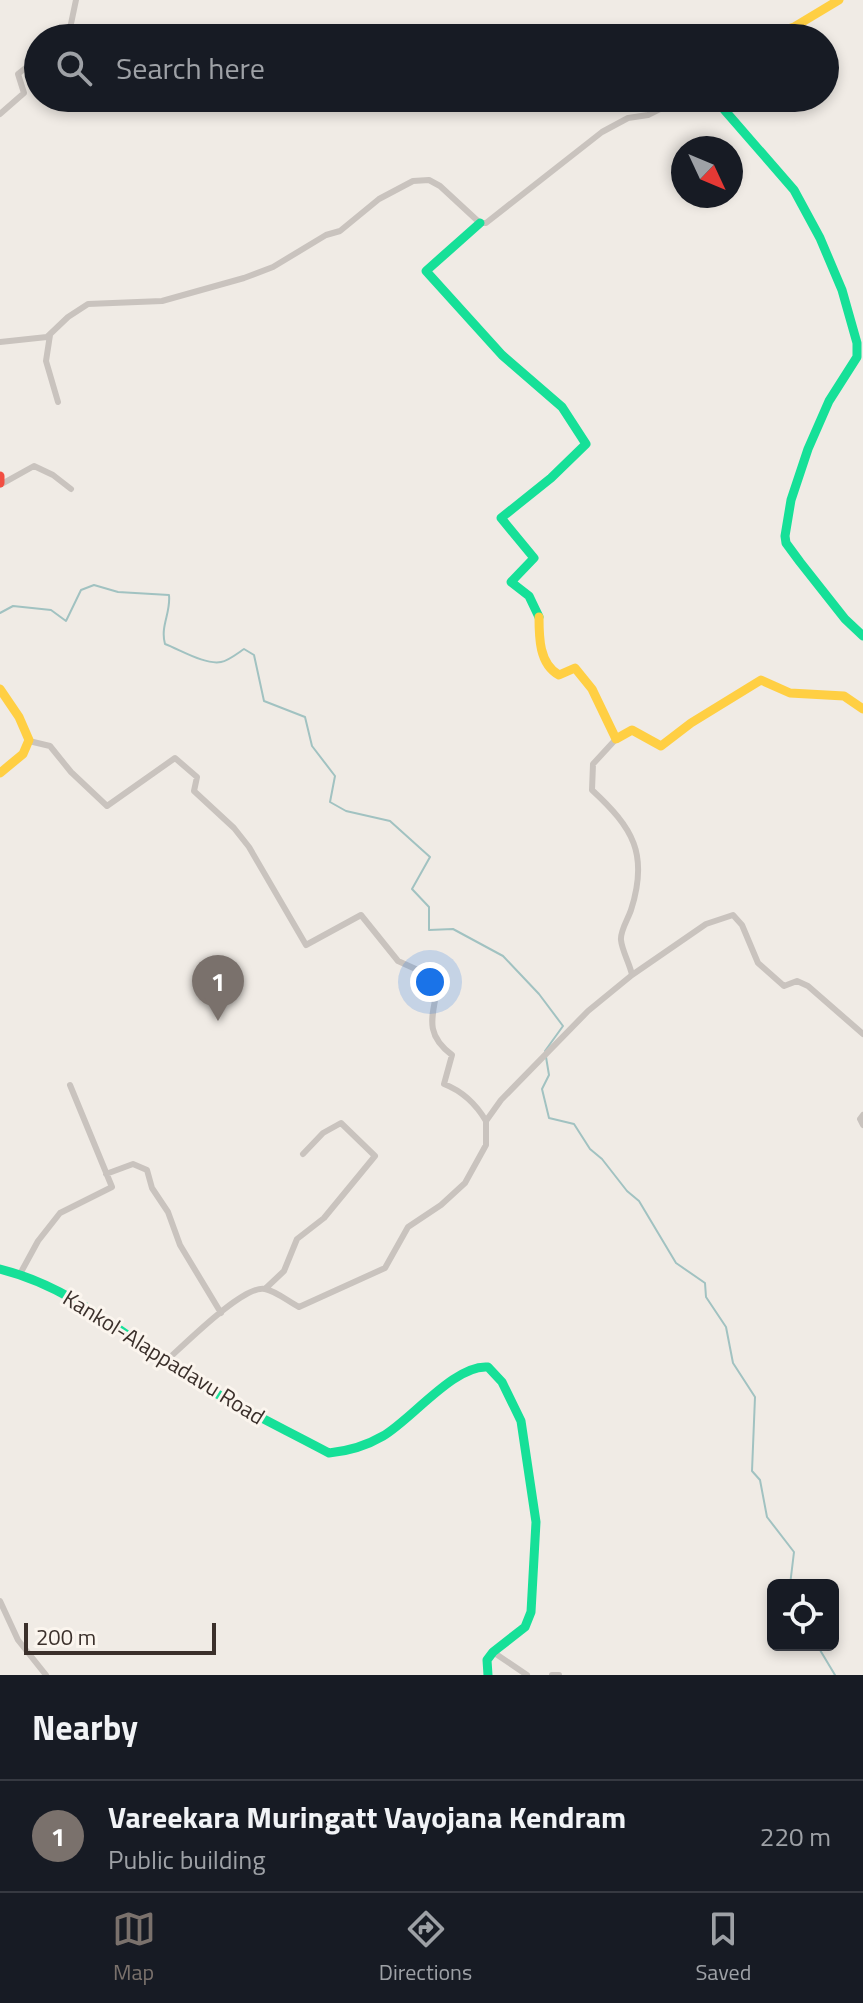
<!DOCTYPE html>
<style>
body{margin:0;font-family:"Titillium Web",sans-serif;background:#242831;color:#f1f3f6}
.controls{position:absolute;right:24px;bottom:24px;display:grid;overflow:hidden;border-radius:12px;box-shadow:0 4px 12px #0003}
.controls button{width:72px;height:72px;display:grid;place-items:center;padding:0;border:0;border-bottom:2px solid #363941;background:#171b24;color:#f1f3f6;font:40px sans-serif}
.compass{position:absolute;left:671px;top:136px;width:72px;height:72px;border-radius:50%;background:#171b24;box-shadow:0 4px 12px #0003;rotate:134deg}
.scale{position:absolute;left:24px;bottom:20px;width:192px;box-sizing:border-box;padding-left:8px;border:4px solid #3b302b;border-top:0;font-size:22px;line-height:28px;white-space:nowrap;color:#3b302b;-webkit-text-stroke:6px #fbf5ee;paint-order:stroke}
.you{position:absolute;left:430px;top:982px;width:28px;height:28px;margin:-20px;border:6px solid #fff;border-radius:50%;background:#1a73e8;box-shadow:0 0 0 12px #1a73e833}
.badge{display:grid;place-items:center;width:52px;height:52px;border-radius:50%;background:#7a716c;color:#fff;font-size:26px;font-weight:700}
.pin{position:absolute;translate:-50% -66px;filter:drop-shadow(0 2px 4px #0008)}
.pin::after{content:'';position:absolute;top:42px;width:28px;height:24px;background:inherit;clip-path:polygon(0 0,100% 0,50% 100%)}
.list{margin:0;padding:0;list-style:none}
h2{display:flex;justify-content:space-between;align-items:center;height:104px;margin:0;padding:0 32px;font-size:34px}
h2 small{font-size:26px;font-weight:400;color:#9ea1a6}
.list li{display:grid;grid-template-columns:52px 1fr auto;gap:24px;align-items:center;box-sizing:border-box;height:112px;padding:0 32px;border-top:2px solid #363941}
.list b{display:block;font-size:30px;white-space:nowrap}
.list p{margin:0;font-size:26px;white-space:nowrap;color:#9ea1a6}
.list em{font-size:26px;font-style:normal;color:#9ea1a6}
.icon{flex:none;width:44px;height:44px;fill:none;stroke:currentColor;stroke-width:2;stroke-linecap:round;stroke-linejoin:round}
.map{position:relative;flex:none;width:863px;height:1675px;overflow:hidden}
.search{position:absolute;background:#171b24;box-shadow:0 4px 12px #0003;left:24px;right:24px;top:24px;height:88px;display:flex;align-items:center;gap:20px;box-sizing:border-box;padding:0 28px;border-radius:44px;color:#9ea1a6;font-size:30px}
.sheet{height:216px;background:#171b24}
nav{display:flex;justify-content:space-around;align-items:center;box-sizing:border-box;height:112px;border-top:2px solid #363941;background:#171b24;font-size:22px;color:#9ea1a6}
nav a{display:grid;justify-items:center;gap:4px}
nav .on{color:#7a716c}
.map>svg:first-child{display:block}
.lines{fill:none;stroke-linecap:round;stroke-linejoin:round}
.stream{stroke:#a1c2c1;stroke-width:2}
.street{stroke:#c9c3be;stroke-width:6}
.fast{stroke:#16e098;stroke-width:9}
.slow{stroke:#ffcf43;stroke-width:9}
.jam{stroke:#f24e42;stroke-width:9}
.labels{text-anchor:middle;stroke-width:6;stroke-linejoin:round;paint-order:stroke}
.street-label{font-size:22px;fill:#3b302b;stroke:#fbf5ee}
</style>
<div class="map">
<svg width="863" height="1675" viewBox="0 0 863 1675">
<rect width="100%" height="100%" fill="#f0ebe5"/>
<g class="lines">
<path class="stream" d="M0,613L13,606L51,610L66,621L81,590L94,585L118,592L169,595C171,613 160,626 165,644C181,650 205,665 221,662C228,661 238,653 244,649L254,655L264,701L305,717L312,746L335,776L330,802L346,811L390,821L430,857L412,889L429,907V930L453,929L503,956L539,994L563,1026L545,1051
M546,1057L549,1075L542,1089L549,1118L574,1124L590,1149L602,1159L627,1191L639,1201L676,1263L705,1283L706,1297L726,1327L733,1363L755,1397L752,1471L760,1480L767,1517L794,1552L790,1585
M817,1645L835,1675"/>
<path class="street" d="M68,38L76,0
M0,114L24,93L18,74L28,66L38,63
M50,335L46,361L58,402
M0,342L47,337L68,317L88,304L162,301L244,278L273,267L326,235L340,231L379,199L413,181L429,180L440,186L480,223H486L602,132L628,118L648,115L682,98
M0,485L34,466L53,475L71,489
M29,741L50,746L71,772L107,806L175,758L197,777L194,791L234,828L249,847L306,945L361,915L398,961L420,971L438,984C433,1016 423,1033 452,1055L444,1084C462,1091 476,1104 486,1121
M632,975L706,924L733,915L742,925L758,963L784,986L797,981L808,986L863,1034
M863,1115L860,1119L863,1125
M106,1174L133,1164L147,1170L152,1188L168,1212L180,1245L221,1313
M20,1274L38,1241L60,1213L112,1187L70,1085
M265,1289L284,1271L297,1239L324,1218L375,1156L341,1123L323,1133L303,1154
M166,1361C183,1346 244,1284 265,1289C276,1291 289,1302 299,1307L385,1268L408,1227L441,1205L465,1183L486,1145V1121L501,1100L588,1011L632,975C630,964 622,951 621,940C620,931 628,919 631,910C649,854 633,828 592,790L593,764L616,739
M0,1601L18,1640L46,1675
M493,1652L527,1675
M552,1675H559"/>
<path class="fast" d="M714,98L794,190L820,238L842,290L857,343V357L829,401L808,449L791,500L785,536L786,543L800,562L845,619L863,636
M480,223L426,271L502,355L562,407L586,444L551,478L501,518L534,558L511,582L529,596L539,617
M0,1269C80,1289 132,1344 200,1384C242,1409 286,1430 329,1453C349,1451 366,1446 383,1436C412,1419 455,1364 488,1367L502,1382L521,1421L536,1522L531,1612L525,1627L493,1652L487,1660L488,1675"/>
<path class="slow" d="M762,38L794,27L839,0
M539,617C539,637 539,664 559,675L575,668L592,689L616,739L632,730L661,746L691,723L761,680L790,693L844,696L863,709
M0,689L19,717L29,740L23,754L0,773"/>
<path class="jam" d="M0,476V483"/>
</g>
<g class="labels">
<g class="street-label">
<text transform="translate(164 1357) rotate(32)" y="8">Kankol-Alappadavu Road</text>
</g>
</g>
</svg>
<div class="controls">
<button><svg class="icon" aria-label="locate" viewBox="0 0 24 24"><circle cx="12" cy="12" r="6"/><path d="M12 2v4M12 18v4M2 12h4M18 12h4"/></svg></button>
</div>
<svg class="compass" viewBox="-18 -18 36 36"><path d="M0-13l5 13h-10z" fill="#e53935"/><path d="M0 13l5-13h-10z" fill="#9ea1a6"/></svg>
<div class="scale">200 m</div>
<div class="you"></div>
<div class="pin badge" style="left:218px;top:1021px">1</div>
<div class="search"><svg class="icon" aria-label="search" viewBox="0 0 24 24"><circle cx="10" cy="10" r="6"/><path d="M15 15l6 6"/></svg>Search here</div>
</div>
<section class="sheet">
<h2>Nearby<small></small></h2>
<ul class="list">
<li><span class="badge">1</span><div><b>Vareekara Muringatt Vayojana Kendram</b><p>Public building</p></div><em>220 m</em></li>
</ul>
</section>
<nav>
<a class="on"><svg class="icon" aria-label="map" viewBox="0 0 24 24"><path d="M3 6l6-2 6 2 6-2v14l-6 2-6-2-6 2zM9 4v14M15 6v14"/></svg>Map</a>
<a><svg class="icon" aria-label="directions" viewBox="0 0 24 24"><path d="M12 3l9 9-9 9-9-9zM9 14v-3h6M13 9l2 2-2 2"/></svg>Directions</a>
<a><svg class="icon" aria-label="saved" viewBox="0 0 24 24"><path d="M7 4h10v16l-5-4-5 4z"/></svg>Saved</a>
</nav>
